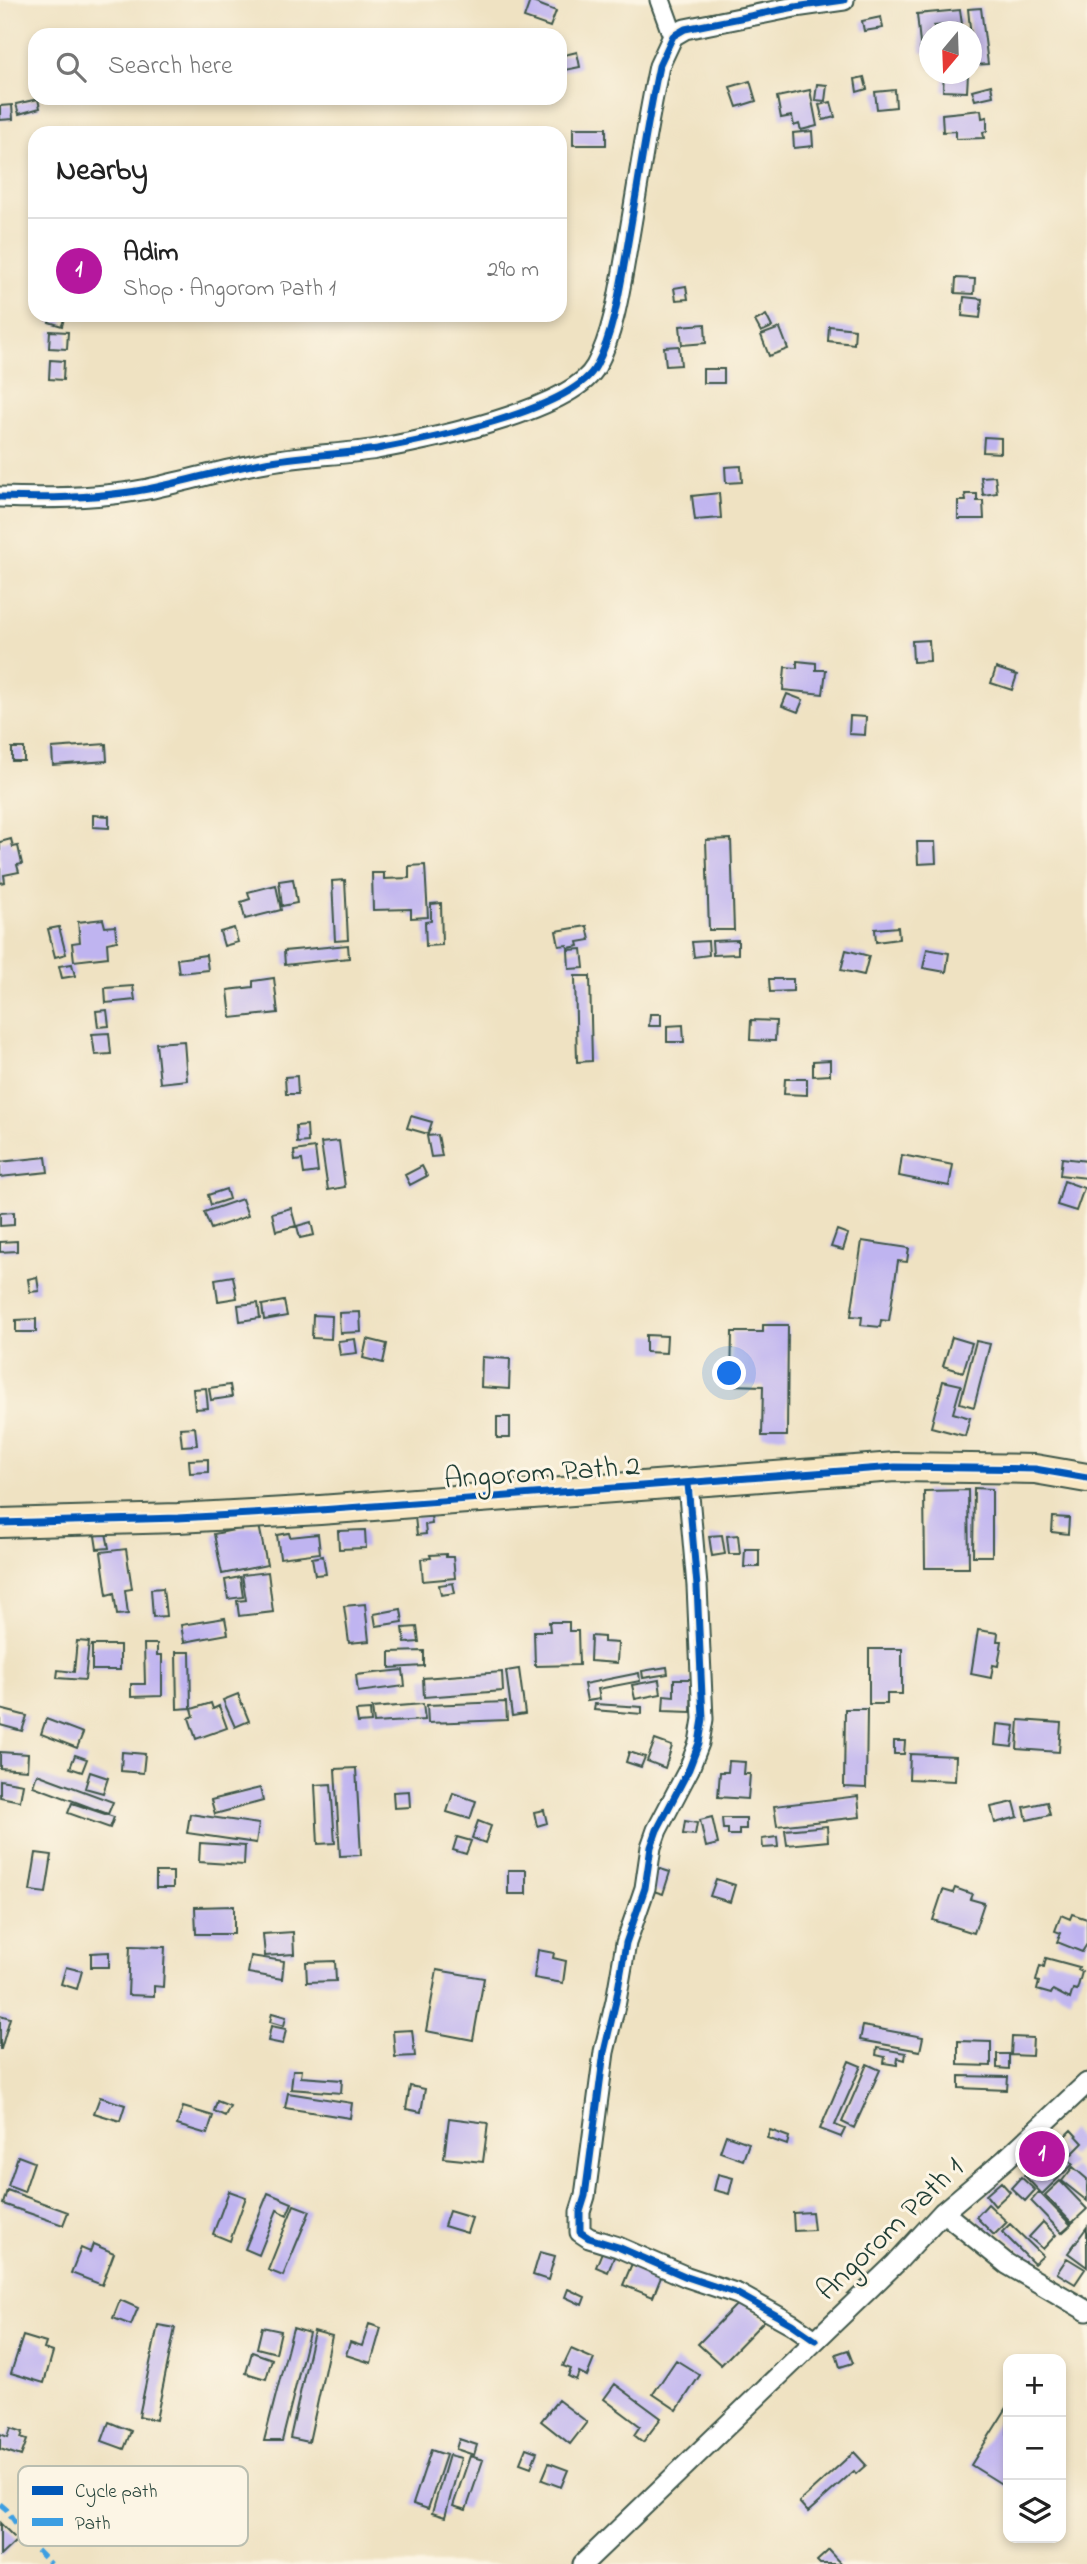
<!DOCTYPE html>
<meta charset="utf-8">
<style>
body{margin:0;font-family:"Indie Flower",sans-serif;background:#f6f6f6;color:#222}
.controls{position:absolute;right:21px;bottom:21px;display:grid;overflow:hidden;border-radius:14px;box-shadow:0 4px 10px #0003}
.controls button{width:63px;height:63px;display:grid;place-items:center;padding:0;border:0;border-bottom:2px solid #e0e0e0;background:#fff;color:#222;font:35px sans-serif}
.compass{position:absolute;left:919px;top:21px;width:63px;height:63px;border-radius:50%;background:#fff;box-shadow:0 4px 10px #0003;rotate:199deg}
.you{position:absolute;left:730px;top:1374px;width:24px;height:24px;margin:-18px;border:5px solid #fff;border-radius:50%;background:#1a73e8;box-shadow:0 0 0 10px #1a73e833}
.badge{display:grid;place-items:center;width:46px;height:46px;border-radius:50%;background:#b5179e;color:#fff;font-size:23px;font-weight:700}
.pin{position:absolute;translate:-50% -50%;border:4px solid #fff;box-shadow:0 2px 7px #0006}
.list{margin:0;padding:0;list-style:none}
h2{display:flex;justify-content:space-between;align-items:center;height:91px;margin:0;padding:0 28px;font-size:30px}
h2 small{font-size:23px;font-weight:400;color:#767676}
.list li{display:grid;grid-template-columns:46px 1fr auto;gap:21px;align-items:center;box-sizing:border-box;height:105px;padding:0 28px;border-top:2px solid #e0e0e0}
.list b{display:block;font-size:26px;white-space:nowrap}
.list p{margin:0;font-size:23px;white-space:nowrap;color:#767676}
.list em{font-size:23px;font-style:normal;color:#767676}
.icon{flex:none;width:38px;height:38px;fill:none;stroke:currentColor;stroke-width:2;stroke-linecap:round;stroke-linejoin:round}
.map{position:relative;flex:none;width:1087px;height:2564px;overflow:hidden}
.search{position:absolute;background:#fff;box-shadow:0 4px 10px #0003;left:28px;top:28px;width:539px;height:77px;display:flex;align-items:center;gap:18px;box-sizing:border-box;padding:0 24px;border-radius:21px;color:#767676;font-size:26px}
.panel{position:absolute;background:#fff;box-shadow:0 4px 10px #0003;left:28px;top:126px;width:539px;height:196px;border-radius:21px}
.map>svg:first-child{display:block}
.building{fill:#bfb4f0}
.lines{fill:none;stroke-linecap:round;stroke-linejoin:round}
.street-casing{stroke:#3e5649;stroke-width:23}
.secondary-casing{stroke:#3e5649;stroke-width:32}
.street{stroke:#fff;stroke-width:19}
.secondary{stroke:#f8e7c3;stroke-width:28}
.quiet{stroke:#3c9ee2;stroke-width:5;stroke-dasharray:10 5;stroke-linecap:butt}
.cycleway-casing{stroke:#fcf5e5;stroke-width:11}
.cycleway{stroke:#0057b8;stroke-width:7}
.labels{text-anchor:middle;stroke-width:6;stroke-linejoin:round;paint-order:stroke}
.street-label{font-size:30px;fill:#1f3d34;stroke:#fcf5e5}
.key{fill:#fcf5e5;stroke:#babeb0;stroke-width:2}
.key-label{font-size:19px;fill:#1f3d34}
</style>
<div class="map">
<svg width="1087" height="2564" viewBox="0 0 1087 2564">
<rect width="100%" height="100%" fill="#fcf5e5"/>
<filter id="ink" filterUnits="userSpaceOnUse"><feTurbulence type="fractalNoise" baseFrequency=".0143" numOctaves="2"/><feDisplacementMap in="SourceGraphic" scale="14" xChannelSelector="R" yChannelSelector="G"/><feConvolveMatrix kernelMatrix="1 2 1 2 8 2 1 2 1" color-interpolation-filters="sRGB"/></filter>
<filter id="wash" filterUnits="userSpaceOnUse"><feTurbulence type="fractalNoise" baseFrequency=".00686" numOctaves="4" result="noise"/><feDisplacementMap in="SourceGraphic" scale="28" xChannelSelector="R" yChannelSelector="G"/><feGaussianBlur stdDeviation="1.57" result="paint"/><feColorMatrix in="noise" values="0 0 0 0 0 0 0 0 0 0 0 0 0 0 0 0 0 1.4 0 .05"/><feComposite in="paint" operator="in"/></filter>
<g filter="url(#wash)">
<rect width="100%" height="100%" fill="#efe2c2"/>
<g id="blocks">
<path class="building" d="M530,1L556,11L550,27L524,18Z
M981,8L988,64L974,65L968,9Z
M960,10L962,24L934,26V32H930V52L921,53L917,14Z
M881,17L883,28L864,31L862,21Z
M577,52L580,67L560,71V56Z
M944,74H968L967,92L943,91Z
M864,77L867,89L857,92L855,79Z
M750,81L756,101L737,107L730,87Z
M817,84L827,85L825,101L815,100Z
M991,85L993,96L975,100L972,90Z
M810,90L817,126L801,130L799,124L794,126L792,116L781,118L777,97Z
M895,90L896,107L877,109L875,92Z
M38,99L40,108L19,114L16,104Z
M831,102L835,117L823,120L819,105Z
M12,105L13,119L0,120V106Z
M981,110L982,118L987,117V131L983,132L984,138L956,139V131L943,132L942,114Z
M573,128H606V145H573Z
M812,131L813,146L794,148L793,133Z
M956,278L975,279L974,294L955,293Z
M686,286L688,299L676,300L674,288Z
M964,297L982,299L980,318L962,316Z
M51,315H65L62,326L49,322Z
M766,315L772,327L761,332L755,321Z
M705,324L706,343L682,345L680,326Z
M829,326L855,329L854,344L828,341Z
M780,328L788,349L769,356L761,335Z
M50,331L68,332L67,349L49,348Z
M679,346L681,365L666,366L664,347Z
M50,360L64,361L63,380L49,379Z
M703,369H724V383H703Z
M984,437L1001,438V453L983,452Z
M741,466L742,482L726,483L725,467Z
M995,476L997,493L983,495L981,477Z
M719,493L721,518L695,520L692,496Z
M965,494H977V501H983L984,519H958V501H966Z
M929,640L930,661L913,662L912,641Z
M797,661L816,663V670H826L823,694L783,690L785,667L797,668Z
M996,668L1017,675L1012,690L991,683Z
M787,694L803,700L798,712L782,706Z
M850,716L866,717L865,735L849,734Z
M106,744L107,761L53,765L52,748Z
M12,748H24V761H12Z
M93,815L109,816V828L93,827Z
M11,839L13,847L18,846L22,864L17,865L19,872L4,875L5,882L0,883V842Z
M731,839L734,930H709L706,840Z
M917,842H935L936,863L918,864Z
M425,865L428,917L411,918V909L373,910L372,873H384V879L409,878V866Z
M293,879L297,903L282,906L279,881Z
M345,880L348,940L335,941L332,881Z
M276,885L281,910L245,919L241,902L250,899L248,892Z
M441,903L442,945L426,946L425,922L431,921V904Z
M103,919L105,927L115,926L117,941L107,943L108,957L74,961L72,943L80,942L78,922Z
M587,926L590,940L578,942L579,946L568,948L567,945L559,946L556,931Z
M59,927L66,954L55,957L48,929Z
M898,927L899,939L876,942L875,929Z
M234,928L238,942L224,946L220,932Z
M738,940V954L713,955L712,941Z
M708,941L709,955L694,957L692,942Z
M348,945L349,958L285,965L284,951Z
M582,949L584,968L569,969L568,950Z
M927,949L949,953L946,972L923,968Z
M846,950L869,956L864,975L841,970Z
M206,955L208,970L179,973L177,959Z
M72,964L75,976L62,978L59,966Z
M575,976H590L592,1061L577,1062Z
M274,978L278,1013L231,1018L228,990L253,987V981Z
M769,979H793V991L770,992Z
M133,986L135,1000L106,1003L105,988Z
M107,1010L109,1026L98,1027L96,1011Z
M650,1014H661V1026H649Z
M751,1020L776,1021L775,1041L750,1040Z
M683,1025L684,1042H667V1026Z
M109,1033L111,1054L95,1055L92,1034Z
M184,1041L187,1080L160,1083L156,1043Z
M830,1060V1075L813,1076V1061Z
M297,1076L298,1094H286L285,1077Z
M785,1079H807V1095L784,1094Z
M411,1116L432,1122L428,1134L407,1128Z
M307,1125L308,1142L297,1143L296,1126Z
M438,1135L442,1156L431,1157L427,1136Z
M339,1141L345,1187L328,1190L321,1143Z
M315,1148L318,1172L304,1174L302,1160L295,1161L294,1151Z
M902,1155L953,1165L949,1186L899,1176Z
M46,1157L48,1172L0,1177V1162Z
M1062,1158L1087,1161V1178L1060,1175Z
M422,1166L427,1176L410,1185L405,1175Z
M1064,1181L1084,1188L1076,1211L1057,1205Z
M226,1189L229,1199L211,1205L208,1195Z
M242,1199L248,1216L211,1229L204,1212Z
M291,1208L296,1226L276,1231L272,1213Z
M14,1212V1225L0,1226V1213Z
M311,1222L314,1235L300,1238L297,1226Z
M837,1230L848,1234L843,1250L831,1247Z
M17,1241V1251L0,1252V1242Z
M862,1241L909,1248L907,1262L898,1261L889,1321L881,1320L880,1327L861,1325L862,1317L851,1316Z
M233,1276L237,1298L218,1301L215,1279Z
M37,1277L39,1291L30,1292L28,1279Z
M284,1301L287,1316L264,1320L262,1305Z
M258,1303L260,1318L240,1321L238,1305Z
M360,1312L361,1332L340,1333L339,1313Z
M313,1315L332,1316L331,1339L312,1338Z
M36,1319V1332H16V1320Z
M763,1325H788L787,1436H762L763,1386L731,1385L732,1332H763Z
M646,1335L667,1336L666,1353L646,1352Z
M952,1337L972,1343L963,1372L943,1366Z
M355,1339L357,1353L340,1355L338,1341Z
M367,1339L387,1344L383,1363L363,1358Z
M976,1341L990,1344L974,1407L960,1403Z
M482,1357L510,1359L509,1389L481,1387Z
M943,1381L961,1385L953,1413L970,1418L965,1436L931,1427Z
M230,1385L232,1397L211,1400L209,1388Z
M206,1388L208,1408L195,1409L193,1389Z
M497,1417H510V1438H497Z
M195,1427L197,1445L182,1446L180,1428Z
M208,1459V1472L190,1473L189,1460Z
M974,1488L992,1489V1556H973Z
M968,1490L969,1568H925L924,1491Z
M431,1516L432,1524L425,1525L426,1534L417,1535L415,1517Z
M1053,1517L1069,1518L1068,1534L1052,1532Z
M259,1525L267,1565L222,1574L214,1534Z
M365,1530L366,1548L339,1549L338,1531Z
M106,1533L109,1548L97,1549L95,1536Z
M289,1533L290,1537L318,1534L320,1553L280,1558L277,1535Z
M722,1535L725,1554L712,1556L709,1536Z
M738,1535L740,1554H729L727,1536Z
M126,1549L132,1589L125,1590L128,1614L117,1615L114,1593L107,1595L101,1552Z
M745,1549H759V1567H744Z
M446,1554V1557H453L455,1578L423,1581L421,1559L431,1558L430,1555Z
M323,1556L326,1574L315,1575L312,1558Z
M268,1572L273,1612L239,1616L237,1601L246,1600L242,1575Z
M240,1577L243,1597L228,1599L225,1580Z
M453,1583L455,1593L441,1595L439,1585Z
M163,1588L166,1616L153,1617L151,1589Z
M365,1604L369,1641L349,1643L344,1606Z
M401,1609L403,1622L376,1626L374,1614Z
M225,1618L228,1634L184,1642L181,1625Z
M549,1622H569V1631H578L579,1665L535,1666L534,1631H550Z
M417,1627L419,1642L405,1643L403,1628Z
M978,1630L998,1633L997,1641H1002L998,1666L993,1665L991,1678L971,1674Z
M591,1636L604,1637V1642L618,1643L617,1663L590,1661Z
M77,1641L89,1642L85,1680L57,1678L58,1670L74,1672Z
M144,1644H157V1655H162V1696L131,1697V1684H145Z
M92,1645H120V1670H92Z
M869,1649H902V1694H887V1704H869Z
M424,1651V1666L390,1668V1652Z
M176,1652H190L191,1708L177,1709Z
M667,1667L668,1674L643,1678L642,1671Z
M519,1669L525,1714L512,1716L506,1671Z
M403,1670L405,1686L358,1692L356,1675Z
M502,1672L503,1691L424,1697L423,1678Z
M639,1673L640,1681L598,1689L600,1699L587,1701L584,1684Z
M674,1679H692L691,1712L663,1711L664,1695L674,1696Z
M659,1680L661,1694L635,1699L632,1685Z
M238,1694L249,1721L235,1727L223,1700Z
M506,1702L507,1720L428,1723L427,1705Z
M211,1703L213,1709L219,1706L227,1728L196,1739L189,1718L194,1716L192,1709Z
M423,1704L425,1720L374,1723L372,1708Z
M595,1704L642,1707V1714L594,1710Z
M0,1709L27,1716L22,1731L0,1725Z
M845,1709H867L866,1788L844,1787Z
M370,1710L371,1722L358,1723L356,1711Z
M46,1719L83,1733L77,1748L41,1734Z
M1019,1720L1061,1723L1059,1752L1017,1749Z
M997,1724L1015,1726L1012,1747L995,1745Z
M655,1740L672,1746L665,1768L647,1761Z
M894,1741H905L904,1754H894Z
M0,1752L28,1754L27,1770L0,1768Z
M122,1752L145,1754L143,1773L121,1771Z
M629,1752L645,1757L641,1767L626,1762Z
M910,1754L956,1756L955,1781L909,1779Z
M75,1755L87,1759L82,1772L70,1768Z
M729,1761L745,1762L744,1774H750L748,1799L718,1797L720,1772H728Z
M356,1768L361,1855L340,1856L335,1769Z
M90,1772L108,1778L103,1793L85,1788Z
M37,1774L113,1802L108,1814L33,1786Z
M0,1780L23,1784L20,1801L0,1797Z
M331,1784L335,1843L318,1844L315,1785Z
M260,1788L263,1801L215,1814L211,1800Z
M409,1791L410,1807L394,1808L393,1792Z
M453,1793L476,1801L470,1819L447,1812Z
M858,1796L860,1817L777,1826L774,1806Z
M1014,1802L1018,1817L995,1823L991,1807Z
M1047,1802L1050,1815L1027,1820L1024,1807Z
M72,1803L114,1817L110,1828L68,1813Z
M544,1810L547,1823L537,1826L534,1812Z
M190,1814L259,1824L256,1843L187,1833Z
M712,1817L718,1844L706,1847L700,1820Z
M722,1818H746V1829H739V1835H728V1829H723Z
M478,1821L491,1826L485,1843L472,1838Z
M685,1821L697,1823L695,1835L683,1834Z
M827,1826L828,1841L787,1845L785,1830Z
M457,1837L471,1841L466,1854L453,1850Z
M777,1837L778,1847L763,1848L762,1839Z
M200,1843L245,1846L244,1865L199,1862Z
M36,1853L52,1855L46,1893L30,1891Z
M654,1867L670,1872L663,1894L647,1889Z
M508,1870H526V1894H508Z
M156,1872H173V1888H156Z
M716,1879L735,1885L730,1902L710,1896Z
M955,1888L972,1894L970,1899L984,1903L974,1933L933,1920L943,1890L953,1893Z
M234,1906V1934H196L195,1907Z
M1072,1914L1087,1919V1944L1082,1952L1057,1942L1061,1933L1055,1931L1061,1915L1070,1919Z
M293,1932L294,1954L265,1956L263,1934Z
M130,1946L165,1947L163,1987L154,1986V1996L128,1995Z
M538,1950L554,1953L553,1958L566,1961L563,1983L534,1978Z
M109,1952V1967H91V1953Z
M251,1956L284,1961L282,1979L248,1973Z
M1046,1958L1079,1967L1078,1970L1082,1972L1077,1990L1073,1989L1070,1999L1053,1990L1051,1994L1037,1990L1039,1982L1036,1981L1040,1966L1044,1967Z
M335,1961L336,1981L307,1982L306,1962Z
M66,1967L82,1971L77,1989L61,1984Z
M437,1970L484,1978L473,2040L426,2031Z
M272,2013L286,2017L284,2026L270,2022Z
M0,2015L10,2018L1,2049H0Z
M271,2026L286,2029L283,2044L268,2041Z
M863,2026L923,2037L920,2051L860,2040Z
M412,2030L415,2056L395,2057L393,2031Z
M1012,2037L1033,2038L1032,2056L1011,2055Z
M958,2041L991,2042V2066L958,2065Z
M877,2048L906,2053L905,2060L898,2058L897,2065L884,2063L885,2057L876,2055Z
M997,2054H1009V2069L997,2068Z
M849,2061L861,2066L835,2125L845,2129L841,2137L820,2129Z
M867,2064L880,2070L854,2128L842,2122Z
M293,2070H302L301,2077L342,2080L341,2093L291,2089Z
M959,2076L1008,2077L1007,2090L959,2088Z
M410,2086L425,2089L421,2112L406,2109Z
M288,2093L352,2103L350,2118L285,2108Z
M100,2097L125,2105L120,2121L94,2113Z
M217,2101L230,2106L225,2116L214,2111Z
M183,2107L213,2116L207,2134L177,2125Z
M449,2118L488,2123L483,2162L444,2158Z
M770,2130L789,2137L787,2145L767,2138Z
M1071,2130L1083,2143L1070,2156L1058,2143Z
M726,2135L749,2143L743,2160L720,2152Z
M1055,2145L1073,2164L1042,2194L1024,2175Z
M18,2156L34,2162L24,2192L8,2186Z
M1073,2167L1087,2179V2201L1062,2181Z
M718,2174L733,2178L729,2194L714,2190Z
M1021,2177L1035,2190L1025,2201L1011,2188Z
M1060,2181L1087,2209L1072,2223L1045,2195Z
M1001,2182L1010,2192L995,2206L986,2195Z
M7,2190L68,2212L63,2225L3,2204Z
M229,2191L246,2197L230,2241L213,2234Z
M1039,2192L1071,2225L1062,2233L1031,2201Z
M268,2193L292,2203L287,2215L277,2210L259,2255L245,2249Z
M988,2204L1007,2222L994,2235L976,2217Z
M294,2205L310,2211L283,2276L268,2270Z
M449,2211L472,2218L467,2233L444,2226Z
M812,2212L814,2230L794,2231L793,2213Z
M1043,2222L1056,2235L1043,2249L1029,2237Z
M1010,2224L1043,2256L1034,2264L1002,2232Z
M1087,2227V2267L1068,2253Z
M93,2244L114,2253L102,2285L71,2273L81,2248L90,2252Z
M604,2247L616,2252L608,2272L596,2267Z
M540,2252L555,2256L548,2280L533,2275Z
M1067,2258L1085,2269L1075,2284L1057,2273Z
M633,2261L663,2272L653,2297L623,2285Z
M568,2289L585,2297L582,2305L565,2297Z
M742,2299L764,2321L721,2365L698,2344Z
M120,2300L138,2308L131,2325L113,2318Z
M369,2324L381,2328L371,2363L346,2355L350,2342L362,2346Z
M158,2325L175,2328L156,2420L139,2416Z
M262,2327L281,2331L276,2353L257,2348Z
M293,2328L309,2333L282,2441H264Z
M314,2331L332,2336L309,2442L290,2438Z
M23,2336L46,2343L44,2349L53,2352L44,2383L11,2373Z
M571,2349L594,2359L587,2376L579,2372L576,2380L568,2376L571,2369L563,2366Z
M848,2350L853,2363L840,2367L836,2354Z
M252,2352L272,2359L266,2379L246,2373Z
M676,2360L700,2375L677,2410L653,2394Z
M615,2384L661,2418L643,2442L634,2435L640,2426L604,2399Z
M558,2400L587,2422L570,2444L541,2421Z
M1008,2406L1007,2469L1008,2488L971,2465Z
M109,2422L131,2431L124,2449L102,2441Z
M11,2428L23,2432L21,2438L27,2440L21,2456L0,2449V2434L8,2437Z
M459,2439L477,2445L474,2455L456,2449Z
M526,2448L537,2452L531,2467L520,2463Z
M431,2450L446,2455L428,2509L413,2504Z
M854,2452L866,2465L856,2474L854,2471L808,2512L799,2502Z
M449,2455L461,2458L445,2517L432,2513Z
M470,2456L483,2460L466,2510L453,2506Z
M549,2463L568,2470L561,2487L542,2480Z
M0,2523L17,2540L0,2556Z
M829,2550L842,2564H820L817,2561Z"/>
</g>
</g>
<g filter="url(#ink)">
<use href="#blocks" fill-opacity="0" stroke="#3e5649" stroke-width="2"/>
<g class="lines">
<g class="street-casing">
<path id="street" d="M660,0L673,36
M0,497C49,499 100,498 148,489C186,481 223,470 261,463C300,455 339,455 377,449C426,440 572,411 596,366C613,335 620,289 626,254C637,191 646,128 659,66L673,36L685,29L795,7L844,0
M688,1484L697,1586L703,1719L699,1743L689,1769L657,1830L651,1847L645,1888L626,1943L616,2001L604,2052L585,2196L580,2212V2232L589,2238L618,2247L687,2277L738,2294L792,2324L815,2340
M943,2212L1007,2264L1087,2311
M583,2564L896,2263L943,2212L1006,2159L1087,2083"/>
</g>
<g class="secondary-casing">
<path id="secondary" d="M0,1523L178,1518L320,1510L895,1467L1035,1469L1087,1478"/>
</g>
<use href="#street" class="street"/>
<use href="#secondary" class="secondary"/>
<path class="quiet" d="M0,2504L7,2510L26,2539L51,2564"/>
<g class="cycleway-casing">
<path id="cycleway" d="M0,497C49,499 100,498 148,489C186,481 223,470 261,463C300,455 339,455 377,449C426,440 572,411 596,366C613,335 620,289 626,254C637,191 646,128 659,66L673,36L685,29L795,7L844,0
M688,1484L697,1586L703,1719L699,1743L689,1769L657,1830L651,1847L645,1888L626,1943L616,2001L604,2052L585,2196L580,2212V2232L589,2238L618,2247L687,2277L738,2294L792,2324L815,2340
M0,1523L178,1518L320,1510L895,1467L1035,1469L1087,1478"/>
</g>
<use href="#cycleway" class="cycleway"/>
</g>
</g>
<g class="labels">
<g class="street-label">
<text transform="translate(542 1471) rotate(-4)" y="10">Angorom Path 2</text>
<text transform="translate(889 2228) rotate(-44)" y="10">Angorom Path 1</text>
</g>
</g>
<rect x="18" y="2466" width="230" height="80" rx="10" class="key"/>
<rect x="32" y="2486" width="31" height="9" fill="#0057b8"/>
<rect x="32" y="2518" width="31" height="8" fill="#3c9ee2"/>
<g class="key-label">
<text x="75" y="2497">Cycle path</text>
<text x="75" y="2529">Path</text>
</g>
</svg>
<div class="controls">
<button>+</button>
<button>−</button>
<button><svg class="icon" aria-label="layers" viewBox="0 0 24 24"><path d="M12 4l9 5-9 5-9-5zM3 14l9 5 9-5"/></svg></button>
</div>
<svg class="compass" viewBox="-18 -18 36 36"><path d="M0-13l5 13h-10z" fill="#e53935"/><path d="M0 13l5-13h-10z" fill="#767676"/></svg>
<div class="you"></div>
<div class="pin badge" style="left:1042px;top:2154px">1</div>
<div class="search"><svg class="icon" aria-label="search" viewBox="0 0 24 24"><circle cx="10" cy="10" r="6"/><path d="M15 15l6 6"/></svg>Search here</div>
<section class="panel">
<h2>Nearby<small></small></h2>
<ul class="list">
<li><span class="badge">1</span><div><b>Adim</b><p>Shop · Angorom Path 1</p></div><em>290 m</em></li>
</ul>
</section>
</div>
